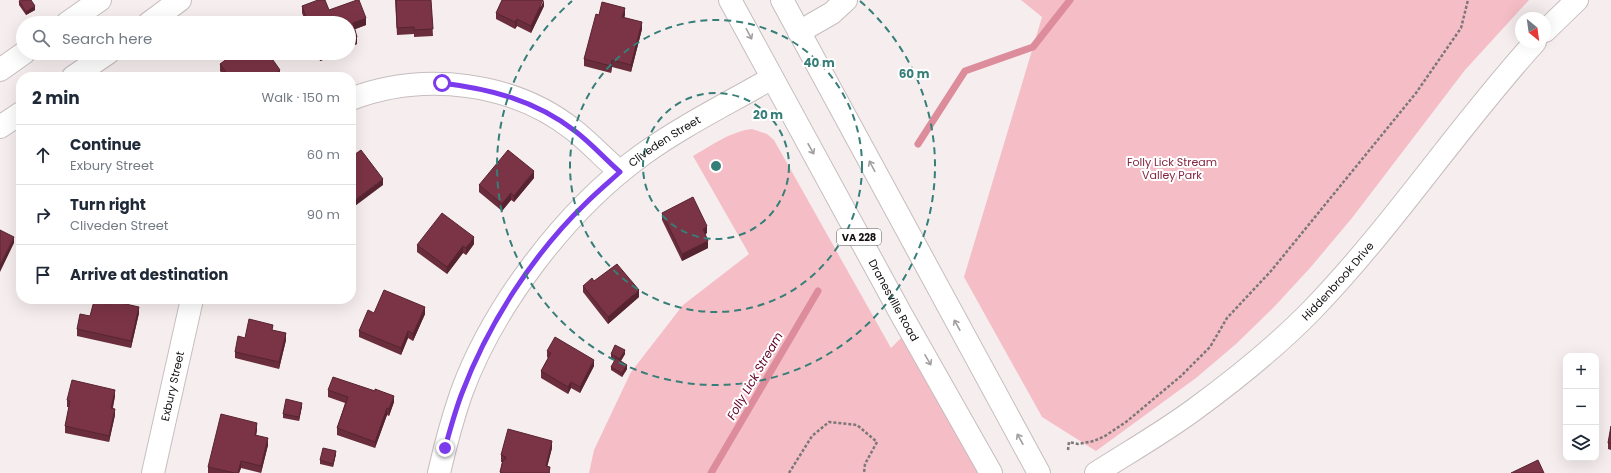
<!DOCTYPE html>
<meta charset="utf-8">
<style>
body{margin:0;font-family:Poppins,sans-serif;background:#f6f6f7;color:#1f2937}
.controls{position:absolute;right:12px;bottom:12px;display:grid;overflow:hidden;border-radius:8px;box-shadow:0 4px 16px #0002}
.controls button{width:36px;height:36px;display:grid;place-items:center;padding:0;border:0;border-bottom:1px solid #e0e1e3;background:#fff;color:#1f2937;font:20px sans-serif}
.compass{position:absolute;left:1515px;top:12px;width:36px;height:36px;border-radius:50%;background:#fff;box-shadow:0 4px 16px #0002;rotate:151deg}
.stop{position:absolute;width:12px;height:12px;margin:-9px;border:3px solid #7c3aed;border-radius:50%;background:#fff}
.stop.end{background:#7c3aed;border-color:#fff;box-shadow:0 1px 4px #0008}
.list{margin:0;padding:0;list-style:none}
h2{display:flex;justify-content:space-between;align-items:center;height:52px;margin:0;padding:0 16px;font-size:17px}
h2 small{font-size:13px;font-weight:400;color:#747a83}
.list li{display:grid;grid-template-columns:26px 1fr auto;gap:12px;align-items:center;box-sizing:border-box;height:60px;padding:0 16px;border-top:1px solid #e0e1e3}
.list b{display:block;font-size:15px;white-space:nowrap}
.list p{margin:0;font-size:13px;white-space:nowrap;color:#747a83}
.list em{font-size:13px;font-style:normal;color:#747a83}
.icon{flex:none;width:22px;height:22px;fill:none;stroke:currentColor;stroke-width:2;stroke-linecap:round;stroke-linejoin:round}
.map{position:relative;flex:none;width:1611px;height:473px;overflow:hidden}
.search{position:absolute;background:#fff;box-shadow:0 4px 16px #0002;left:16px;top:16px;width:340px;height:44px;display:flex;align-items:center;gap:10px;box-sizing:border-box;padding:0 14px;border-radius:22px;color:#747a83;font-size:15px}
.panel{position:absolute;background:#fff;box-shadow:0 4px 16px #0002;left:16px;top:72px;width:340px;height:232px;border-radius:16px}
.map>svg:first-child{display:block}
.green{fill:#f5bec7}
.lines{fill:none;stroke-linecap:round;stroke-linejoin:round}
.stream{stroke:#dd8c9c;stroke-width:7}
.minor-casing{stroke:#c6bdbe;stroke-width:24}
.major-casing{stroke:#c6bdbe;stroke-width:24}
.path{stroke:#7d7778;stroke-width:2.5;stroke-dasharray:3 2;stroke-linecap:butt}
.minor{stroke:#fff;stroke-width:22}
.major{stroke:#fff;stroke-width:22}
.wall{fill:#6a2d3b}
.shaded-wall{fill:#562430}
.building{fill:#7b3445;stroke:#562430}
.oneway{stroke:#a19f9f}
.route{stroke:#7c3aed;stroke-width:5}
.ring{fill:none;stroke:#367e78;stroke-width:2;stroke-dasharray:7 5}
.labels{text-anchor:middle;stroke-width:4;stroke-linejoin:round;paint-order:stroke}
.shield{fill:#fff;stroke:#5a5858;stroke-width:1}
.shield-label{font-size:10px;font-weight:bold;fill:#131010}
.street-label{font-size:11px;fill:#131010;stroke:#fff}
.park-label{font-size:11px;fill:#842641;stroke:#fff}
.water-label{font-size:12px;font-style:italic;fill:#650027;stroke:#fff}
.centre{fill:#367e78;stroke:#fff;stroke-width:2}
.ring-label{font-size:12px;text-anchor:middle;font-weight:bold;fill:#367e78;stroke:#fff;stroke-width:4;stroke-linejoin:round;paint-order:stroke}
</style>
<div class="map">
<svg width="1611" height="473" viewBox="0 0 1611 473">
<rect width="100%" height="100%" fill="#f6edee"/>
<path class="green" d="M1021,0H1529L1465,70L1352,218L1310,268L1274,307L1236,344L1196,378L1096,451L1042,417L964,277L1042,17Z
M752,129L767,134L774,140L891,348L910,329L991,473H589L594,450L631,372L683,305L749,254L693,156C711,146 731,131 752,129Z"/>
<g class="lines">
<path class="stream" d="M918,144L965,71L1033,47L1070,0
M711,473L818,291"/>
<g class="minor-casing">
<g id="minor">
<path d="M1545,31L1577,0"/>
<path d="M799,32L832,13L846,0"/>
<path d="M351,99C424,71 514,82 575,131C591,144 605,159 620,172"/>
<path id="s1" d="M153,473L192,299"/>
<path id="s2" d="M439,473C445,447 452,420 461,394C493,306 566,210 642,155C682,126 729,103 772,78"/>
<path id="s3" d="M1096,473C1129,452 1164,432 1195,409C1236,379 1277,346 1312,310C1393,226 1457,128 1535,42"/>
</g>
</g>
<g class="major-casing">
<g id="major">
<path id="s4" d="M730,0L901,314L991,473"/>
<path d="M782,0L1039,473"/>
<path d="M67,23L100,0"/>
<path d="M149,23L180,0"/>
<path d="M0,70L24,53"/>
<path d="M73,77L108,53"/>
<path d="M0,127L21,113"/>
</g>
</g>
<path class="path" d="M1068,450L1069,442L1078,444L1094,441L1105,436L1126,422L1181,376L1210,347L1227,318L1271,271L1416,93L1461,28L1468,0
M789,473L812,436L829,422L857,425L877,442L865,464L864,473"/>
<use href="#minor" class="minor"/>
<use href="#major" class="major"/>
</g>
<path class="wall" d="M395,0H431L433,36L414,37V34L397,35Z
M19,1L35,10L26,15L19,5Z
M302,6L329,10L366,25L355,29L357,44L349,47V23H306L302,13Z
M544,6L531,33L517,26L515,29L496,19V13Z
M599,15H625L624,18L642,29L631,72L612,67L611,73L584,66V59Z
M317,53H334V56L320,61Z
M220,64L280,76L279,77H224L220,71Z
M534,178L514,202L511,200L502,211L479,192V185Z
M662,213L707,233L705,234L708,248L682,261L662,220Z
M474,244L466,255L463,253L447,274L417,252V245Z
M594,281L639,297L608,324L583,292V286Z
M139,313L131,348L77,336V329L90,316Z
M374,313L425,314L413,341L408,338L401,355L359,337V331Z
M273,330L286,340L279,369L235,358V352L245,338Z
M547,351L594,366L580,393L571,388L568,394L541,378V371L548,358L547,357Z
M611,354H625L621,361L627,369L622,377L611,370V367L615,360L611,358Z
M328,390L394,402L389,416L387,415L375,448L337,435V428L345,403L328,397Z
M115,396L113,408L115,415L109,442L65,433V426L69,407H67V400Z
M302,406L299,421L283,418V414Z
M1611,426V450L1608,449V443Z
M257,430L256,435L268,445L261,473L241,468L239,473H208V467Z
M552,448L547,466L550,473H500L502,462H501V455Z
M336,454L333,467L320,464V460Z"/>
<path class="shaded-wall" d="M544,0V6L531,33V26Z
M35,6V10L26,15V12Z
M625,8V15L622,24V17Z
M366,18V25L353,30V23Z
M517,19V26L515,29V22Z
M642,22V29L631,72V65Z
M357,37V44L349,47V40Z
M325,53H334V56L320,61V55Z
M612,60V67L611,73V66Z
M280,70V76L279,77H270Z
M534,171V178L514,202V196Z
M383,179V185L351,209V203Z
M511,193V200L502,211V204Z
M707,226V233L703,236V229Z
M14,237V243L0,272V265Z
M474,237V244L466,255V248Z
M708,241V248L682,261V254Z
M463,246V253L447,274V267Z
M639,290V297L608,324V317Z
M139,307V313L131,348V341Z
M425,307V314L413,341V334Z
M408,331V338L401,355V348Z
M286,333V340L279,369V362Z
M625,350V354L620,362V359Z
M594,360V366L580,393V387Z
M627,365V369L622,377V373Z
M571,382V388L568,394V387Z
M115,390V396L111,415V408Z
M394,396V402L389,416V409Z
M302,403V406L299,421V417Z
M387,408V415L375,448V442Z
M115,409V415L109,442V436Z
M257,423V430L255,441V435Z
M268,438V445L261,473V466Z
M552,441V448L546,472V466Z
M336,451V454L333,467V464Z
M241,461V468L239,473H238Z"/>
<path class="building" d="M21,0H31L35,6L26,12L19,1Z
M318,0H325L329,10L357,0H359L366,18L353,23L357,37L349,40V23H308L302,6Z
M396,0H431L433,29L414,30V27L397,28Z
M502,0H543L531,26L517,19L515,22L496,13Z
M602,2L625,8L622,17L642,22L631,65L612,60L611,66L584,59L596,14L599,15Z
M235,53H268L280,70L270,77H229L220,64Z
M361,150L383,179L351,203V157Z
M508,150L534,171L514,196L511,193L502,204L479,185Z
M693,197L707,226L703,229L708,241L682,254L662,213Z
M442,213L474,237L466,248L463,246L447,267L417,245Z
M0,230L14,237L0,265Z
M617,264L639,290L608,317L583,286L592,278L594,281Z
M384,290L425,307L413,334L408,331L401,348L359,331L368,310L374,313Z
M108,300L139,307L131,341L77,329L80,314L90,316L94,301L107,304Z
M249,319L273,325L272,330L286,333L279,362L235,352L238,336L245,338Z
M555,337L594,360L580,387L571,382L568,387L541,371L551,353L547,351Z
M615,345L625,350L620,359L611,354Z
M616,358L627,365L622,373L611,367Z
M333,377L375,391V389L394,396L389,409L387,408L375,442L337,428L348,397L328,390Z
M72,380L115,390L111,408L115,409L109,436L65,426L70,401L67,400Z
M286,399L302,403L299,417L283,414Z
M221,414L257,423L255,435L268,438L261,466L241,461L238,473H235L208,467Z
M1611,426V443H1608Z
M508,429L552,441L546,466L550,467L549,473H502L500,472L503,460H505L506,457L501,455Z
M323,448L336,451L333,464L320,460Z
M1538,460L1544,473H1511Z"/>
<defs><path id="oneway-shaft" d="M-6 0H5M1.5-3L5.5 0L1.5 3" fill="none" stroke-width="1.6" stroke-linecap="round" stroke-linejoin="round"/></defs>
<g class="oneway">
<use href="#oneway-shaft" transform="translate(749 34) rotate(62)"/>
<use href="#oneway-shaft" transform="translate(811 149) rotate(61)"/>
<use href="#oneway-shaft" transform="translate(872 166) rotate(-118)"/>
<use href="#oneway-shaft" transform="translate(957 325) rotate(-119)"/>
<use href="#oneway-shaft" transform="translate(928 360) rotate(60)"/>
<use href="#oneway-shaft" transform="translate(1020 439) rotate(-119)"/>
</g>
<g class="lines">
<path class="route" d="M442,83C490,89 535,100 575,131C591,143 605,159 620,172C609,182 597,192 586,203C533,254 488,324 462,393C455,411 450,430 445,448"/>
</g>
<g class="ring">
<circle cx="716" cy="166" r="73"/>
<circle cx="716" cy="166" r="146"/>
<path d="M860 1A219 219 0 1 1 572 1"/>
</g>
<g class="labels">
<rect class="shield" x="837" y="229" width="44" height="16" rx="3"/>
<g class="shield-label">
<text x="859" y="241">VA 228</text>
</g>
<g class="street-label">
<text dy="4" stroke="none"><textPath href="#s2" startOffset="412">Cliveden Street</textPath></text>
<text dy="4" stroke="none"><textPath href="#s3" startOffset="310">Hiddenbrook Drive</textPath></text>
<text dy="4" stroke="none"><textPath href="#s4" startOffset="342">Dranesville Road</textPath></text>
<text dy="4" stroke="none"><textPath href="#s1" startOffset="89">Exbury Street</textPath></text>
</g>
<g class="park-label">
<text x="1172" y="166">Folly Lick Stream<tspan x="1172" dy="13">Valley Park</tspan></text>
</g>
<g class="water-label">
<text transform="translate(755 376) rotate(-60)" y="4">Folly Lick Stream</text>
</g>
</g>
<circle cx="716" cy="166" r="6" class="centre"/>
<g class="ring-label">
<text x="819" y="67">40 m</text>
<text x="914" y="78">60 m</text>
<text x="768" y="119">20 m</text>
</g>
</svg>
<div class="controls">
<button>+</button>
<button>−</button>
<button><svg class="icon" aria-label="layers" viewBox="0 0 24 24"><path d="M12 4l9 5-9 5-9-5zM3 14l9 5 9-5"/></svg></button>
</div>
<svg class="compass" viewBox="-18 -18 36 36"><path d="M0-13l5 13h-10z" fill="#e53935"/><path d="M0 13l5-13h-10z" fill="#747a83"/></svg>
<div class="stop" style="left:442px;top:83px"></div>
<div class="stop end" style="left:445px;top:448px"></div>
<div class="search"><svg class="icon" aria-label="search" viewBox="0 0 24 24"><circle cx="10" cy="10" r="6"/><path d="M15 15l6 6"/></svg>Search here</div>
<section class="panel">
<h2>2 min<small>Walk · 150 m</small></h2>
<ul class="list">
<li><svg class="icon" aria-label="ahead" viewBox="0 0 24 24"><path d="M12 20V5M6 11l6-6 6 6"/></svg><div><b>Continue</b><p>Exbury Street</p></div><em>60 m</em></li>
<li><svg class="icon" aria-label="right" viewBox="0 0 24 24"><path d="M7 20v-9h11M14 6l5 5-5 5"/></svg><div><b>Turn right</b><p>Cliveden Street</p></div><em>90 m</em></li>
<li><svg class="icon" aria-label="arrive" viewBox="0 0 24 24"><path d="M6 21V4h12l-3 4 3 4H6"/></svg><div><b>Arrive at destination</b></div></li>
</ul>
</section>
</div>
